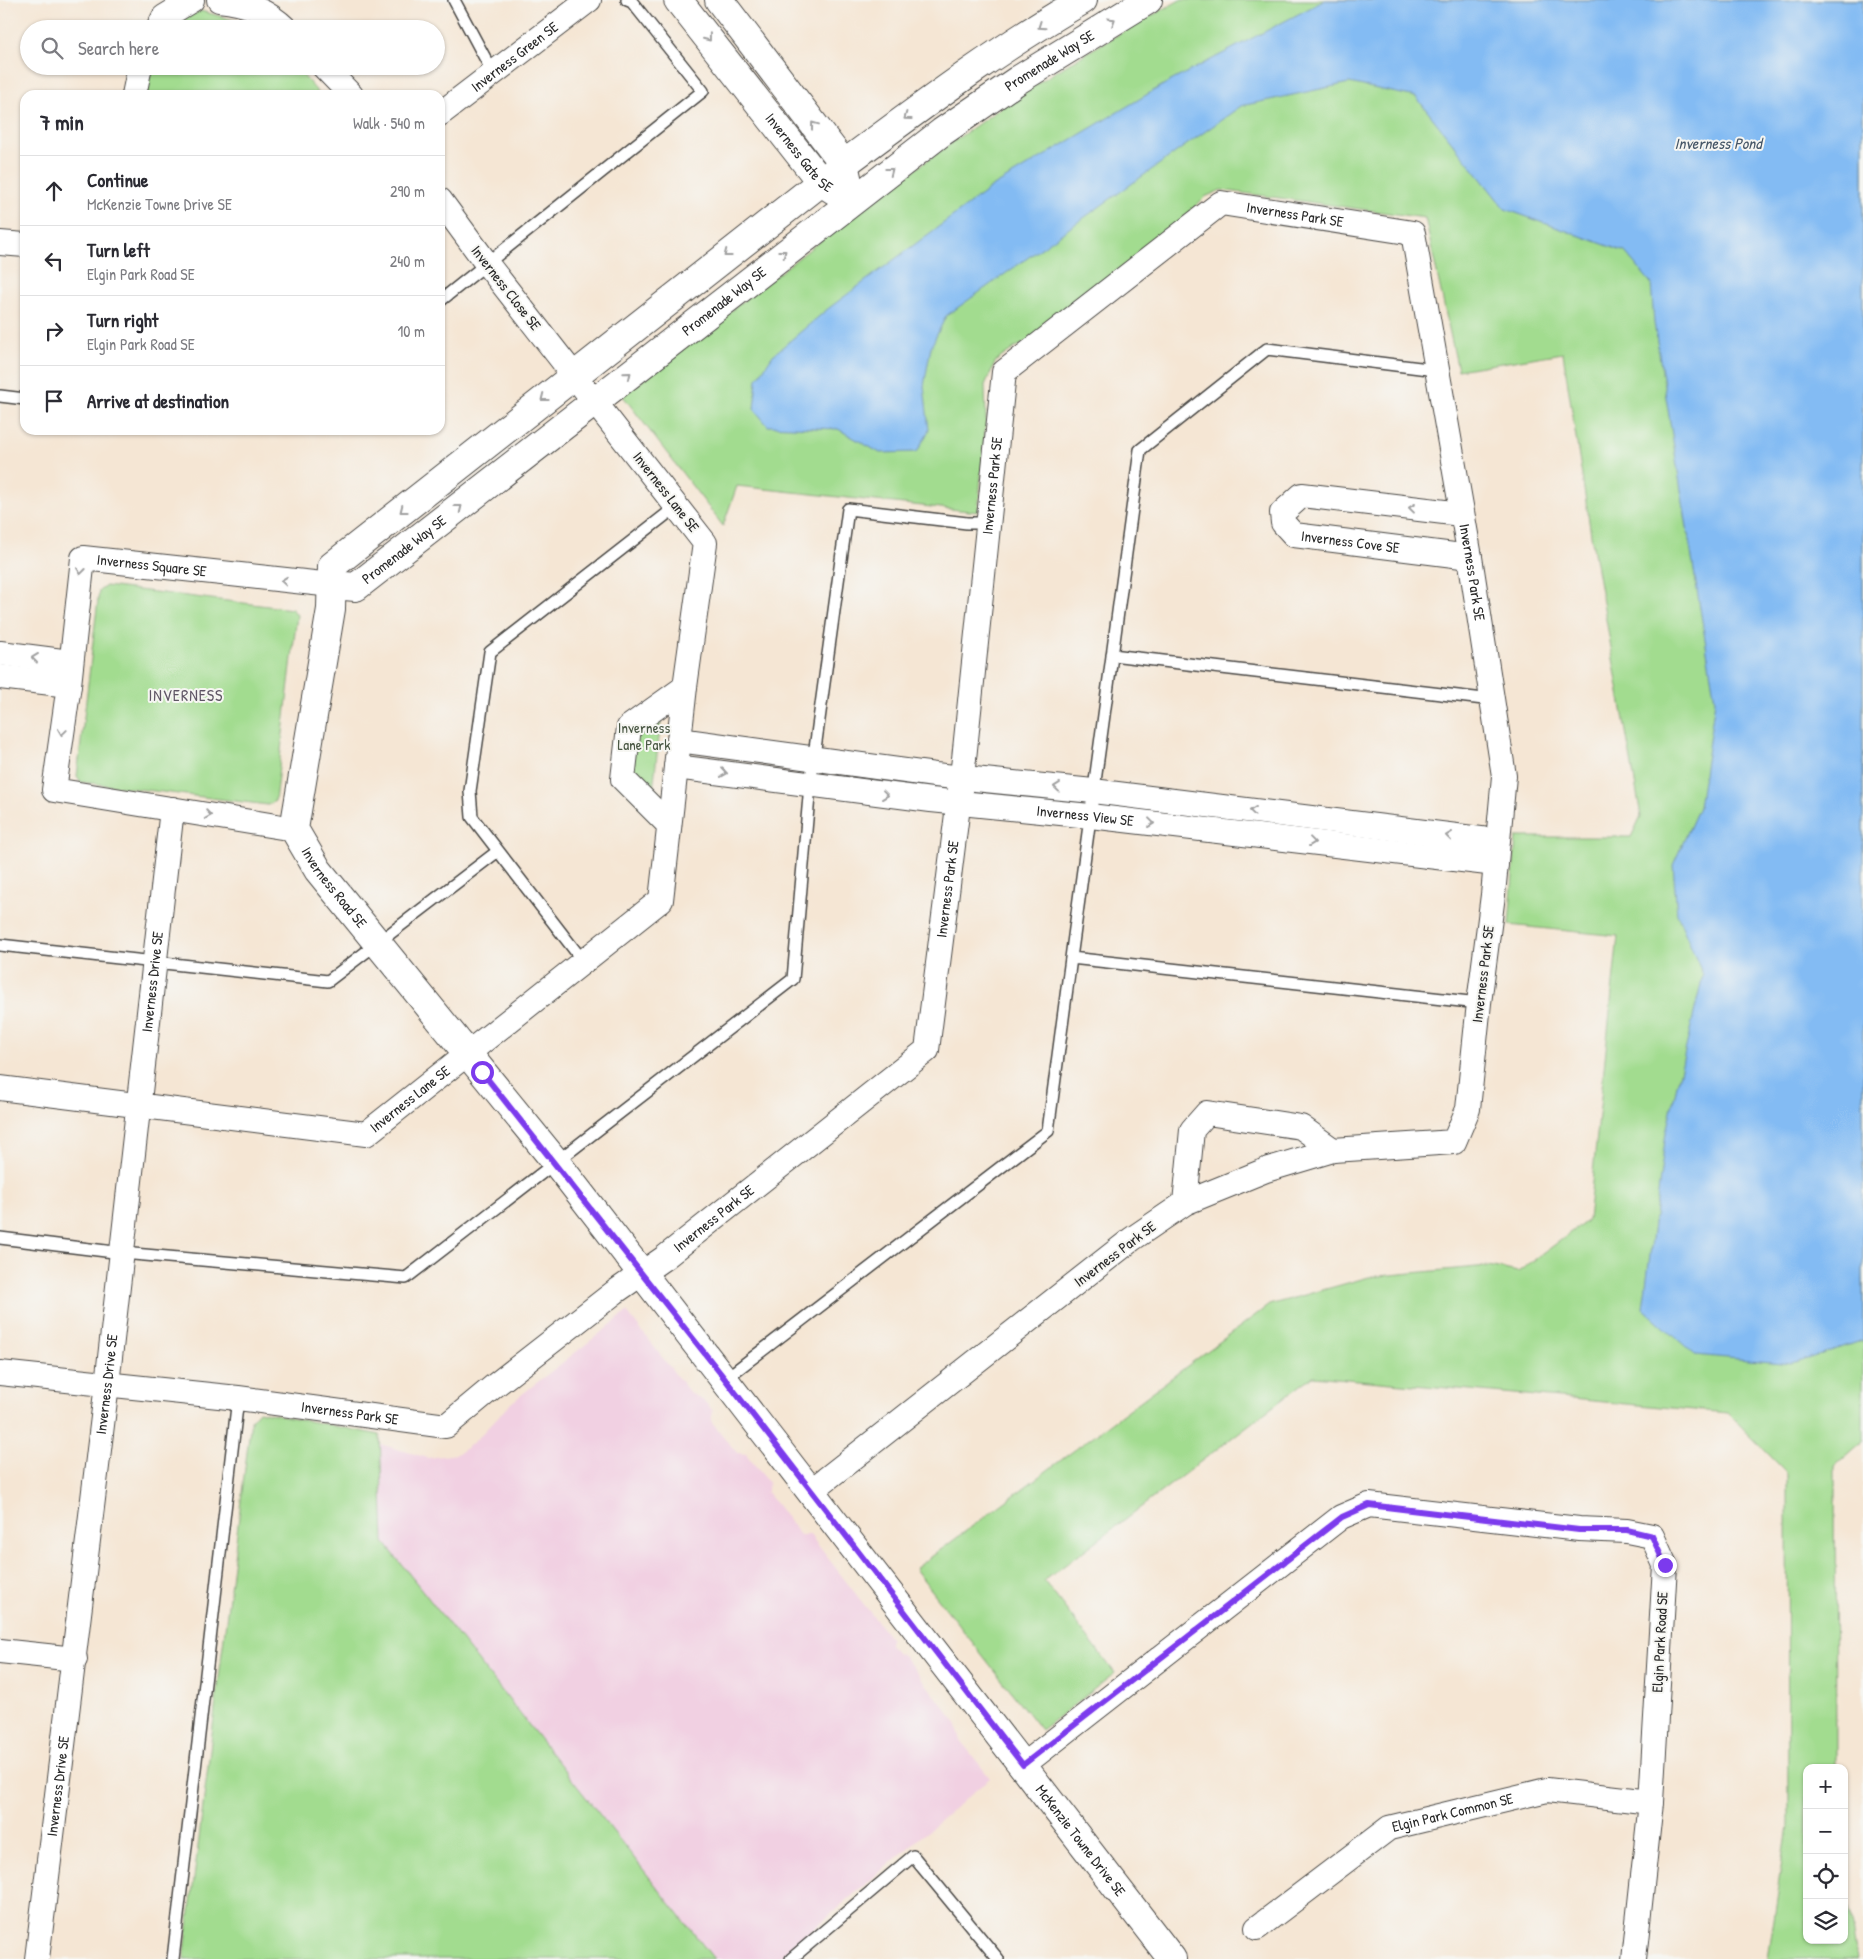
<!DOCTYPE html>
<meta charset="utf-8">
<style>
body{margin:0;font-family:"Patrick Hand",sans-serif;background:#f7f7f7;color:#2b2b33}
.controls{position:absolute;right:15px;bottom:15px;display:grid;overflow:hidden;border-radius:10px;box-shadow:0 1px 4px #0004}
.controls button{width:45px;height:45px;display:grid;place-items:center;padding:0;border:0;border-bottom:1px solid #e1e1e2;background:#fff;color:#2b2b33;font:25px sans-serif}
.stop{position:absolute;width:15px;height:15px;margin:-11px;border:4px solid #7c3aed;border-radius:50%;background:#fff}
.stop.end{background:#7c3aed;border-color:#fff;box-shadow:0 1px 5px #0008}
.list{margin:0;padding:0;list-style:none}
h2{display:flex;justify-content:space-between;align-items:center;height:65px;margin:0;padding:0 20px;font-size:21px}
h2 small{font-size:16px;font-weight:400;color:#7c7c81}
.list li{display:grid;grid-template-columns:32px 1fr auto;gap:15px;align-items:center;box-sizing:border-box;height:70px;padding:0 20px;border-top:1px solid #e1e1e2}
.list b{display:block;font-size:19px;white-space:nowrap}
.list p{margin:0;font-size:16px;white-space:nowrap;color:#7c7c81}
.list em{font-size:16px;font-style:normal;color:#7c7c81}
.icon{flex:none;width:28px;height:28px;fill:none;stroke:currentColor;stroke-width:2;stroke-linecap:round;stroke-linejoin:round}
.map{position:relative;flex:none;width:1863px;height:1959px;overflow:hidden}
.search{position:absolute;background:#fff;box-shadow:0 1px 4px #0004;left:20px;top:20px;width:425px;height:55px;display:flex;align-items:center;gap:12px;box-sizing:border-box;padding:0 18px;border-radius:28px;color:#7c7c81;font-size:19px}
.panel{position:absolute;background:#fff;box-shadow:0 1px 4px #0004;left:20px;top:90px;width:425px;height:345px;border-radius:15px}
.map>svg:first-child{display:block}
.built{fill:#f1d0e2}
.green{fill:#a2dc8f;stroke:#66845d}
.water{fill:#83bbf3;stroke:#57738f}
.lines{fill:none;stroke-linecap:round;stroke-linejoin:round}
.service-casing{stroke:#494744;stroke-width:14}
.minor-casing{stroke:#494744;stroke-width:26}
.tertiary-casing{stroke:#494744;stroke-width:30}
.service{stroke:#fff;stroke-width:11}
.minor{stroke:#fff;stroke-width:24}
.tertiary{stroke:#fff;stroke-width:28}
.oneway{stroke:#a0a0a0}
.route{stroke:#7c3aed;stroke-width:6}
.labels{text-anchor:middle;stroke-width:4;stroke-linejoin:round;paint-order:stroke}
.street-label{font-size:15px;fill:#2b2b2b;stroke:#f6f6f2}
.park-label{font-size:15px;fill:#495744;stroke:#f6f6f2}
.water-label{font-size:16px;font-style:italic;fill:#455667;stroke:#f6f6f2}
.neighbourhood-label{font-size:16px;letter-spacing:1px;fill:#5f5665;stroke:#f6f6f2}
</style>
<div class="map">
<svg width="1863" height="1959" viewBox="0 0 1863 1959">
<rect width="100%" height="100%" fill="#f6f6f2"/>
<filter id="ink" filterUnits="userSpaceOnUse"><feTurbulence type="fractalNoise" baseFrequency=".02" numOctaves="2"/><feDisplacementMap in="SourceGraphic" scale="10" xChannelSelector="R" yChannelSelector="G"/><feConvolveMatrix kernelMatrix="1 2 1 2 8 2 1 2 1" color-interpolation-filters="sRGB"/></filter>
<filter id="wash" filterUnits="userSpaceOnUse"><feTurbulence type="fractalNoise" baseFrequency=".0096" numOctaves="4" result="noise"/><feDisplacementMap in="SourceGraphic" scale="20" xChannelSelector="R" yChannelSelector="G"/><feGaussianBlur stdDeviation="1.12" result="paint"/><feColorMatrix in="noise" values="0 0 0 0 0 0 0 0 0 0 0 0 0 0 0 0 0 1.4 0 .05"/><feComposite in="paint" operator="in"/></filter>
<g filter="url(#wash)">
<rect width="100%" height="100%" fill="#f5e6d4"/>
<path class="built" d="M627,1312L690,1393L704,1401L713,1411L711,1421L737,1453L746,1454L769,1483L767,1492L800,1535H810L890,1638V1645L897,1654L903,1655L956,1722L961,1741L990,1778L778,1959H714L383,1542L380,1444L428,1458L457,1454L472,1444L511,1403Z"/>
<path class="green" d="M1180,0H1863V1441L1835,1466L1836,1768H1807V1940H1844V1875L1857,1959H1768L1788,1827L1787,1473L1728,1413L1313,1376L1044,1581L1115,1673L1041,1730L915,1569L1269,1305L1369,1277L1488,1266L1518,1272L1588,1220L1618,936L1509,925L1516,837H1631L1641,816L1592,541L1563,353L1458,370L1425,218L1221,190L1205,197L1149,251L1040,337L1016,347L996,361L985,385L986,419L978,512L737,486L723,526L623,396C750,296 876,194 1008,103C1063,65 1122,32 1180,0Z
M201,11L260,27L261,29H172L188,16Z
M152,66H295L320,95H146Z
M106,586L292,609L297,615L275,801L268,805L81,782L77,776L99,591Z
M663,703L651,807L623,779L629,727Z
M259,1411L380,1435L384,1542L714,1959H184L251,1420Z"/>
<path class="water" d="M1325,0H1863V1342L1860,1341L1792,1364L1695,1355L1643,1308L1666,1132L1703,975L1677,914L1673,865L1699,807L1715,701L1654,323L1651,283L1625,252L1505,209L1416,97L1349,83L1241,106L946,316L931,347L924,386L929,430L917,452L880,453L838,429L768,426L754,409L757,379L773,355L829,308L992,187L1163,85Z"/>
</g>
<g filter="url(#ink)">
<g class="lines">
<g class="service-casing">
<path id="service" d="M454,0L493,73
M440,301L703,91L632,2L627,0
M0,396L25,399
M1112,655L1492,700
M0,945L328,981L498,851
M1071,958L1140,450L1267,349L1436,370
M583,961L472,817L470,791L490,652L677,506
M0,1238L122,1253L406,1278L793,979L810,785L848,509L967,523H987
M725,1379L1048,1131L1071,958L1479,1003
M173,1959L238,1398
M791,1959L913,1856L998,1959"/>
</g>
<g class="minor-casing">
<g id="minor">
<path d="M219,0C246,3 267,10 286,29"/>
<path d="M158,29L164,17L192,0"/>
<path d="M323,66L351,95"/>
<path d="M134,95L140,66"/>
<path id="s1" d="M440,114L589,0"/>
<path d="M0,243L25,245"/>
<path id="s2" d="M1461,514L1302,495L1282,513L1283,523L1294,535L1470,557"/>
<path d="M0,653L70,662"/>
<path d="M0,677L69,685"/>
<path d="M679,740L935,775L1093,791L1497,841"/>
<path id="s3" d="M676,767L931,800L1090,816L1496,864"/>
<path d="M669,825L623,779L629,727L685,687"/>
<path id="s4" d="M294,829L54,790L69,685L83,558L332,585"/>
<path id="s5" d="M0,1088L366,1134L661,900L685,687L705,543L487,264L440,200"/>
<path d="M1185,1203L1192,1130L1207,1113L1301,1127L1333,1150"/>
<path id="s6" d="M0,1373L238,1398L446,1426L493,1387L615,1292L664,1258L927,1050L964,759L1004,372L1221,203L1413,233L1470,557L1504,776L1493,895L1479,1003L1468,1109L1454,1142L1333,1150L1266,1170L1185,1203L1132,1239L811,1491"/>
<path d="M0,1651L75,1659"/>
<path d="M1023,1765L1341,1517L1369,1505L1579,1529L1627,1531L1652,1536L1665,1565L1651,1802L1634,1959"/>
<path id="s7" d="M1257,1928L1389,1828L1547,1790L1651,1802"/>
<path id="s8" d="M37,1959L107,1384L172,809"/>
</g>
</g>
<g class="tertiary-casing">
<g id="tertiary">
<path id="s9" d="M678,0L821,182L835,191"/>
<path d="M719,0L844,164L848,182"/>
<path id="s10" d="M1083,0C999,48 921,107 844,164L332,566L331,609L294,829L318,870L555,1161L1172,1959"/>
<path id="s11" d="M332,585L356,587L942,132L1018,80L1148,0"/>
</g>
</g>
<use href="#service" class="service"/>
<use href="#minor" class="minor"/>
<use href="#tertiary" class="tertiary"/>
</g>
<defs><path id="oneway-chevron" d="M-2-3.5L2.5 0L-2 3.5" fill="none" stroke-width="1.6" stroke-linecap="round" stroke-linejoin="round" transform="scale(1.25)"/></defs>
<g class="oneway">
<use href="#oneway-chevron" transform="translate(1112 21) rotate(-32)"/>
<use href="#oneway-chevron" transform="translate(1041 26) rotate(146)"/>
<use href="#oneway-chevron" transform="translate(708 38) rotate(52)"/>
<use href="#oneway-chevron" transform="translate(907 117) rotate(144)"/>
<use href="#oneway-chevron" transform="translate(814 125) rotate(-127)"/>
<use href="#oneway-chevron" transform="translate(890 171) rotate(-38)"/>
<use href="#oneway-chevron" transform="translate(783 253) rotate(-38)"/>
<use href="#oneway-chevron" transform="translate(727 254) rotate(142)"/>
<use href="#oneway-chevron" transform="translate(628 375) rotate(-39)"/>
<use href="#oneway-chevron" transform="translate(544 398) rotate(142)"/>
<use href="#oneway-chevron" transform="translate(459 508) rotate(-38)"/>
<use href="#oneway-chevron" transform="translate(1412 508) rotate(-173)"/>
<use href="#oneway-chevron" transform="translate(403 510) rotate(142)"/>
<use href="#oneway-chevron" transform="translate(81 571) rotate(97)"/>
<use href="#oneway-chevron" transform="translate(284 581) rotate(-174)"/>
<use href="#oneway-chevron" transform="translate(35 658) rotate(-173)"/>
<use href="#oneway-chevron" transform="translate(62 732) rotate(98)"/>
<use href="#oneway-chevron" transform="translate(724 773) rotate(8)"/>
<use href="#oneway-chevron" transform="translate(1057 787) rotate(-174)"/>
<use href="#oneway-chevron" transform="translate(885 795) rotate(7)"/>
<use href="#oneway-chevron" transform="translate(1253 811) rotate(-173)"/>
<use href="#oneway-chevron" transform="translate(208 815) rotate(9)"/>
<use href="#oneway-chevron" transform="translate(1151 823) rotate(7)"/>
<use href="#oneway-chevron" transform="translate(1449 836) rotate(-173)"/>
<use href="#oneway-chevron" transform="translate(1312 842) rotate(7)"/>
</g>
</g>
<g class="lines" filter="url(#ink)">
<path class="route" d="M482,1072L725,1379L1023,1765L1342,1517L1369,1505L1579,1530H1627L1652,1536L1665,1565"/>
</g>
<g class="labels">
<g class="street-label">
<text dy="5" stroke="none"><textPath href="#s1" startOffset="94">Inverness Green SE</textPath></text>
<text dy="5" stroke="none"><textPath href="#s11" startOffset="895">Promenade Way SE</textPath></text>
<text dy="5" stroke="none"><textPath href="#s9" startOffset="195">Inverness Gate SE</textPath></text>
<text dy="5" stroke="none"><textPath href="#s6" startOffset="2092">Inverness Park SE</textPath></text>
<text transform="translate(506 288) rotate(52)" y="5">Inverness Close SE</text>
<text dy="5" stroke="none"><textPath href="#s11" startOffset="490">Promenade Way SE</textPath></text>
<text dy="5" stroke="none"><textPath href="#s6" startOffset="1628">Inverness Park SE</textPath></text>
<text transform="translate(666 492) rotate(52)" y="5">Inverness Lane SE</text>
<text dy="5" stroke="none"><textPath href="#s2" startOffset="270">Inverness Cove SE</textPath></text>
<text dy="5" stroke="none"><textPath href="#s11" startOffset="85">Promenade Way SE</textPath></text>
<text dy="5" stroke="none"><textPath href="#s4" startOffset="546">Inverness Square SE</textPath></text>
<text dy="5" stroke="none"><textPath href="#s6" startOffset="2556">Inverness Park SE</textPath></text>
<text dy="5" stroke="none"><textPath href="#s3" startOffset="412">Inverness View SE</textPath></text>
<text dy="5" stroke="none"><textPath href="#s10" startOffset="1278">Inverness Road SE</textPath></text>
<text dy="5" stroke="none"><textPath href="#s6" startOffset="1222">Inverness Park SE</textPath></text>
<text transform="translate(1483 974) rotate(-83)" y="5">Inverness Park SE</text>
<text dy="5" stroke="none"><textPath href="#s8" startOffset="984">Inverness Drive SE</textPath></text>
<text dy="5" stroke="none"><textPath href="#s5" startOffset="425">Inverness Lane SE</textPath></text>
<text dy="5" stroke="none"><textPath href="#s6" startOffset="788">Inverness Park SE</textPath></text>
<text transform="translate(1115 1254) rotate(-37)" y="5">Inverness Park SE</text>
<text dy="5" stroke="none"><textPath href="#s8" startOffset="579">Inverness Drive SE</textPath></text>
<text dy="5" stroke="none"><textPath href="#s6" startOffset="352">Inverness Park SE</textPath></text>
<text transform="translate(1660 1642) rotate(-87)" y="5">Elgin Park Road SE</text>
<text dy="5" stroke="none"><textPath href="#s8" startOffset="174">Inverness Drive SE</textPath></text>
<text dy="5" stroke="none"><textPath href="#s7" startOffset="231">Elgin Park Common SE</textPath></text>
<text dy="5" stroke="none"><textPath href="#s10" startOffset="2489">McKenzie Towne Drive SE</textPath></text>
</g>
<g class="park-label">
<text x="644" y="733">Inverness<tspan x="644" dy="17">Lane Park</tspan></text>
</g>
<g class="water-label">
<text x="1718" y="149">Inverness Pond</text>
</g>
<g class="neighbourhood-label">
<text x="186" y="701">INVERNESS</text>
</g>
</g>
</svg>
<div class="controls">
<button>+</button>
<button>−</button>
<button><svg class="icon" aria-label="locate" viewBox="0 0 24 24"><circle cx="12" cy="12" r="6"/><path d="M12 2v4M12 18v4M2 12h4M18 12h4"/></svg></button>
<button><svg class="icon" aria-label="layers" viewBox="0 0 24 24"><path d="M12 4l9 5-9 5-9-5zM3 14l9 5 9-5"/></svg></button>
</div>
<div class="stop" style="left:482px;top:1072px"></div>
<div class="stop end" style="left:1665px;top:1565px"></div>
<div class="search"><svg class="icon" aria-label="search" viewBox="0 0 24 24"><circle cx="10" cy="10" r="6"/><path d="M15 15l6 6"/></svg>Search here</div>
<section class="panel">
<h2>7 min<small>Walk · 540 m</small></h2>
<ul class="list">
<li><svg class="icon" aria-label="ahead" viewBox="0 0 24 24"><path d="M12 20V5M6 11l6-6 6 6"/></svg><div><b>Continue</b><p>McKenzie Towne Drive SE</p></div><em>290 m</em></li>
<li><svg class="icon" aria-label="left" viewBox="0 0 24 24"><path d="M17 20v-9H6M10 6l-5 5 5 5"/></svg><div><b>Turn left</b><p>Elgin Park Road SE</p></div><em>240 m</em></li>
<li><svg class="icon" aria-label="right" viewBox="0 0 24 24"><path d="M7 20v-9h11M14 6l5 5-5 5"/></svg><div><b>Turn right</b><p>Elgin Park Road SE</p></div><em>10 m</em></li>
<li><svg class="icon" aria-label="arrive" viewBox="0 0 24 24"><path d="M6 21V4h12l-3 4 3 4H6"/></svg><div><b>Arrive at destination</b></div></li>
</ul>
</section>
</div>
